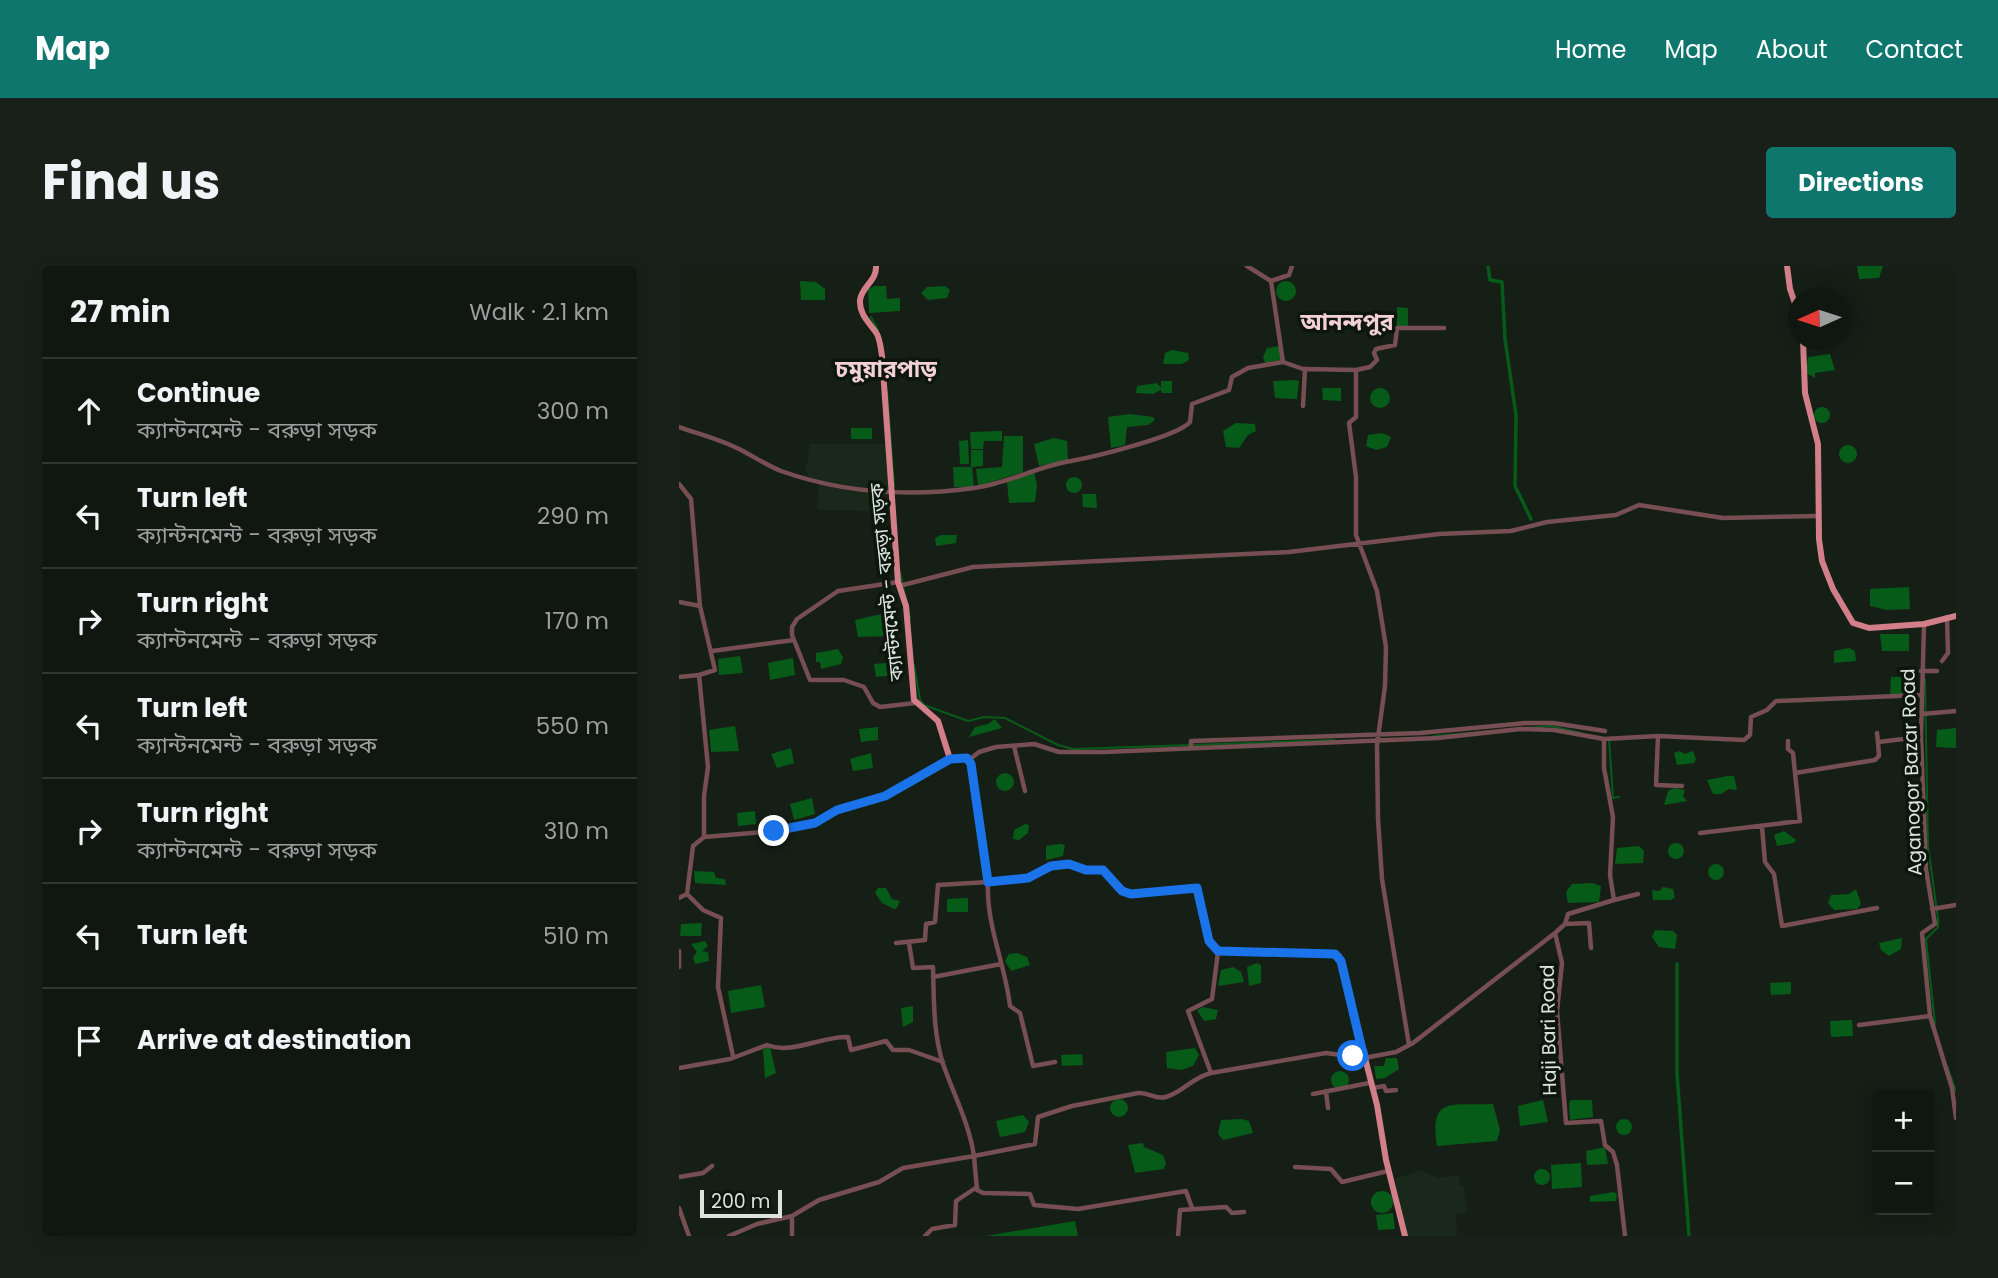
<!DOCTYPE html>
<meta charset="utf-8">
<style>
body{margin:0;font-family:Poppins,"Noto Sans Bengali",sans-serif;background:#192019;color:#f1f3f6}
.controls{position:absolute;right:21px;bottom:21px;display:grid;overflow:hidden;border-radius:7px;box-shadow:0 4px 18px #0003}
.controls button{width:63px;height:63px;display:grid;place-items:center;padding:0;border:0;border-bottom:2px solid #303630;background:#101710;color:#f1f3f6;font:35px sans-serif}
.compass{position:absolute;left:1109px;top:21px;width:63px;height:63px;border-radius:50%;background:#101710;box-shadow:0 4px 18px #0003;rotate:267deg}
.scale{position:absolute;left:21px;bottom:18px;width:82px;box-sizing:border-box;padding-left:7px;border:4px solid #dde3dd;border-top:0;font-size:19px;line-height:24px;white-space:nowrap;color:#dde3dd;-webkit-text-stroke:5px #0c160d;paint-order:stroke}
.stop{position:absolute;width:21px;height:21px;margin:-16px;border:5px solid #1a73e8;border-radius:50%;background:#fff}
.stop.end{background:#1a73e8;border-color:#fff;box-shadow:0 2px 7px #0008}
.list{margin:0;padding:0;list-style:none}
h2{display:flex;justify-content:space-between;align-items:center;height:91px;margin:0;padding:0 28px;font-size:30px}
h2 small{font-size:23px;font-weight:400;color:#9c9f9f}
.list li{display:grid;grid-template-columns:46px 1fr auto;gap:21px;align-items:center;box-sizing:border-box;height:105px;padding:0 28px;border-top:2px solid #303630}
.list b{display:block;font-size:26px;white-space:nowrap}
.list p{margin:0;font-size:23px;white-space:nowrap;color:#9c9f9f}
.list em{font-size:23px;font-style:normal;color:#9c9f9f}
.icon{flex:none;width:38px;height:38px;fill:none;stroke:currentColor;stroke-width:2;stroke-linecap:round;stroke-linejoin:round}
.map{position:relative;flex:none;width:1277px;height:970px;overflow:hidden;border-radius:7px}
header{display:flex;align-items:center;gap:42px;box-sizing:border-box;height:98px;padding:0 35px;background:#0f766e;color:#fff}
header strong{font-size:33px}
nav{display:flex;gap:38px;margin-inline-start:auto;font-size:24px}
.intro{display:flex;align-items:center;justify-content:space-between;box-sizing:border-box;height:168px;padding:0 42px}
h1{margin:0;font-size:49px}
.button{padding:18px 32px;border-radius:7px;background:#0f766e;color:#fff;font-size:24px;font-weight:700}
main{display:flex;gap:42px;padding:0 42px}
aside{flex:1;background:#101710;border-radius:7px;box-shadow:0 4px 18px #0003}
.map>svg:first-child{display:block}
.built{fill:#19281a}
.water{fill:#075b19}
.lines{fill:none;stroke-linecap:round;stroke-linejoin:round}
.stream{stroke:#075b19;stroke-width:2}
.canal{stroke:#075b19;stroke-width:3.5}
.minor{stroke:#774e52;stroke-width:4.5}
.major{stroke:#d37f89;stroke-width:6}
.route{stroke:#1a73e8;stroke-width:9}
.labels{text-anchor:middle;stroke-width:7;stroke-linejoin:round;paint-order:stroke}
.street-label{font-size:19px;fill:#dde3dd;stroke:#0c160d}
.quarter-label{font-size:23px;font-weight:bold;fill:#f3d0d3;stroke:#0c160d}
</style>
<header>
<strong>Map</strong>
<nav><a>Home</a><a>Map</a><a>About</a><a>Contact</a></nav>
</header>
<div class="intro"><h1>Find us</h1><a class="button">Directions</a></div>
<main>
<aside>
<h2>27 min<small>Walk · 2.1 km</small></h2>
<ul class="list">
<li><svg class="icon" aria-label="ahead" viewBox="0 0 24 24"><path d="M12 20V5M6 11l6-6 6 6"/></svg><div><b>Continue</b><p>ক্যান্টনমেন্ট - বরুড়া সড়ক</p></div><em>300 m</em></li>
<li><svg class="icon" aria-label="left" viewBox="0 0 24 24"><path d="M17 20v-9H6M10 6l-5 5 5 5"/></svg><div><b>Turn left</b><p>ক্যান্টনমেন্ট - বরুড়া সড়ক</p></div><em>290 m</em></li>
<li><svg class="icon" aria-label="right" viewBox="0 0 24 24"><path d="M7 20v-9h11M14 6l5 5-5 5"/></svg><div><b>Turn right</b><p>ক্যান্টনমেন্ট - বরুড়া সড়ক</p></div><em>170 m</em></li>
<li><svg class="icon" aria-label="left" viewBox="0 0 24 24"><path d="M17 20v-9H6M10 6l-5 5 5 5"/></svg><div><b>Turn left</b><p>ক্যান্টনমেন্ট - বরুড়া সড়ক</p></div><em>550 m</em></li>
<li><svg class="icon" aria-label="right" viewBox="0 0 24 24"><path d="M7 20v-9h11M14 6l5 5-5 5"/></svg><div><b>Turn right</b><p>ক্যান্টনমেন্ট - বরুড়া সড়ক</p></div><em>310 m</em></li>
<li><svg class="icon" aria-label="left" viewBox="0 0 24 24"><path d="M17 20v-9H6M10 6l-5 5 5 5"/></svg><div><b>Turn left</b></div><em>510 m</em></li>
<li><svg class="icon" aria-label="arrive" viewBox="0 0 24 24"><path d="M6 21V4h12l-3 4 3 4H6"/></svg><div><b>Arrive at destination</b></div></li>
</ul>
</aside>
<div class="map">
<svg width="1277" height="970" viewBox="0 0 1277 970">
<rect width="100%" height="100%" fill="#151f16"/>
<path class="built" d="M131,178H207L211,229L198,230V245L138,244L140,215L130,212L127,204Z
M743,904L758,912L780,909V920H785L788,947L777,948L778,970H727L716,912Z"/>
<path class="water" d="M1178,0H1204L1200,12L1180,13Z
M121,15L137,16L146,23V34H122Z
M597 25a10 10 0 1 1 20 0a10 10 0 1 1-20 0Z
M196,20H207L208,33L221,32V45L190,47L189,23Z
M266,20L271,24L268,32L249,34L242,27L248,21Z
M718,41L729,42V61H718Z
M601,80L602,94L586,97L584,91L588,82Z
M493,84L509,87L510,94L503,98H484L486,87Z
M1151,88L1156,104L1136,107V112L1127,107L1129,91Z
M614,114L620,115L618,133L596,132L594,115Z
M482,115H493V127H483L482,124L474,128L457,127L458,120L478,117L482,122Z
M643,122H662V135L644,134Z
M691 132a10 10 0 1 1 20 0a10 10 0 1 1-20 0Z
M1135 149a8 8 0 1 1 16 0a8 8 0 1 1-16 0Z
M451,148L474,151L476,154L469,159L448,161L446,179L432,182L429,151Z
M557,157L576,158L577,165L569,169L560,182L547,181L544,165Z
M172,162H193V173H172Z
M323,165V175H305L304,183H292L291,166Z
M703,167L712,171L708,181L697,184L687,180L689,169Z
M325,170H344V206L299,220L297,203L323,201Z
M375,172L388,175L389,194L360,200L355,178Z
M289,174L290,198H281L280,175Z
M1160 188a9 9 0 1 1 18 0a9 9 0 1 1-18 0Z
M292,184H304V200L293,201L295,221H275L274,201H292Z
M355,206L358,219L356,236L330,237L328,216Z
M387 219a8 8 0 1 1 16 0a8 8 0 1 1-16 0Z
M403,228H417L418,242L404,241Z
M262,269H278L277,277L257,280L256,272Z
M1230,321L1231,343L1208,344L1191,340V323Z
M211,346L215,370L179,371L176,354Z
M1201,368H1230V385H1203Z
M1170,382L1176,385L1177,395L1155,397V385Z
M159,383L164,391L162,398L142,403L141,396H137V387Z
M61,390L64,407L40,409L39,393Z
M114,392L116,409L91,414L89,397Z
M216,396V409L197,411L195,398Z
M1212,411H1234L1227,428H1211Z
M316,453L323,462L290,471L296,461L309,458Z
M56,460L60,485L32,486L30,464Z
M199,461V474L182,476L180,463Z
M1277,462V482L1257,481L1258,464Z
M112,482L115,497L98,502L92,488Z
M1001,485L1006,488L1014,485L1017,493L1015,497L998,499L995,487Z
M192,487L194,502L174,505L171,493Z
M317 516a9 9 0 1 1 18 0a9 9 0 1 1-18 0Z
M1049,510H1055L1058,524L1050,523L1042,528H1034L1028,514Z
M995,522L1006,524L1004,530L1008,535L985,539L989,525Z
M133,532L136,548L115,554L111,538Z
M76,545L77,558L59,560L58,547Z
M346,558L350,559L349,567L340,574L334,573L335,564Z
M1105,565L1117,574L1115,577L1098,580L1095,569Z
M989 585a8 8 0 1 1 16 0a8 8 0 1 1-16 0Z
M381,578L386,579L384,590L367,594V580Z
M960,580L965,585L964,597L936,598L938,582Z
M1029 606a8 8 0 1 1 16 0a8 8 0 1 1-16 0Z
M15,605L35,606L37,612L46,613L47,619L16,617Z
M913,617L922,620L920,636L889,637L887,626L893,618Z
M984,621L994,623L996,631L992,634H974L973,624L980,625Z
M199,622H207L213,633L221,635L218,642L215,643L203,637L196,627Z
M1177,623L1182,638L1178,643L1155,644L1149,637L1152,629L1170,628Z
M289,632V646H268V633Z
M23,657L22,670H1L2,658Z
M976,664L994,665L998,669L996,683L980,681L973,671Z
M1223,672L1222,683L1210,690L1202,684L1200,677Z
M26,675L29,680L23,685L29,686L30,695L16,698L14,691L18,686L12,678Z
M338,687L348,691L351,699L332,705L326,695L330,688Z
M578,697L582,699V717L570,720L568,701Z
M554,701L562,706L565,716L539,720L542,704Z
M1112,716V728L1092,729L1091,717Z
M82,719L86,741L52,747L49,725Z
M234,740V756L224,761L222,742Z
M524,741L539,744L537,753L525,755L518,744Z
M1173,754L1174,770L1152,771L1151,755Z
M91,781L97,807L86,812L84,783Z
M516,782L520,789L514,800L502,804L488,802L487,786Z
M403,788L404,799L383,800L382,789Z
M707,792H718L720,803L706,812L697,813L695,800H705Z
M652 814a9 9 0 1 1 18 0a9 9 0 1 1-18 0Z
M431 842a9 9 0 1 1 18 0a9 9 0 1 1-18 0Z
M864,834L869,856L841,860L839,840Z
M893,834H913L914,851L891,854L890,836Z
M814,838L821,864L818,875L758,880C750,829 773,840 814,838Z
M344,849L350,856L346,866L321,871L317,855Z
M562,853L570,855L574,867L544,874L539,868L542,854Z
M937 861a8 8 0 1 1 16 0a8 8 0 1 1-16 0Z
M464,877L465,881L484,889L487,897L485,903L456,907L449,879Z
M926,881L929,898L908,899L907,885Z
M902,897L903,921L873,923L872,899Z
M855 911a8 8 0 1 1 16 0a8 8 0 1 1-16 0Z
M692 936a11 11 0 1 1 22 0a11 11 0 1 1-22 0Z
M935,926L938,928L937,935L911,936V930Z
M714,947L716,963L699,964L697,949Z
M396,955L399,970H307Z"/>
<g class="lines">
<path class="stream" d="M192,51L199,64
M208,125L215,220
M221,306L231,352
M235,399L241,434L245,439L289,455L305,451L326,452L379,479L394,483L655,474
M1246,413L1249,580L1259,653V661L1247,673L1256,758
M755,470L872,460L902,467
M930,473L934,532L940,531
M1268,800L1277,825"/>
<path class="canal" d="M809,0L811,14L823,16L826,73L837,149L836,220L852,253
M998,698V808L1010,970"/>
<path class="minor" d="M568,0L592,15
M604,96L592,15L610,9L613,0
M677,104L691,101L698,94L695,87L697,83L716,79L718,62H765
M624,140L626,103
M0,161C20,168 41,173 60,183C74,190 87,199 102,205C164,227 230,231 295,222C328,218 359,200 392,195C414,191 498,171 511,156L513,138L550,124L553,111L569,102L604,96L624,103L677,104V151L670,157L677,211V269L698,325L707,381L706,420L698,479L699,553L703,613L730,779
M0,218L12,233L21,340L36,404L20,409L29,501L25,530V571
M219,316L159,325L118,353L113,361V369L131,414H165L185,421L194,437L201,441L236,437
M220,320L294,301L610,286L760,268L832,265L868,256L937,249L960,239L1044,252L1138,250
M0,336L21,340
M1245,358L1242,471L1247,603L1256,658L1243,667L1251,750L1273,822L1277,852
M33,385L115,374
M1263,395L1269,387L1268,351
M1242,405H1258
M0,411L20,409
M1243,448L1277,445
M1198,467L1199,476
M979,470L977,519L1003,520
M925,473L979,470L1065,474L1071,469L1072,451L1088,444L1097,435L1242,429
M1109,475V483L1114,487L1116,507L1196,494L1200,490L1199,476L1242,471
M335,480L346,525
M512,482V475L741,467L847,457H874L926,465
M290,494L300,486L317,481L355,478L380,486H425L759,472L841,463L875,464L925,473V502L934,551L931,609L935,634L889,648L886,658L876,667
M1083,561L1086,596L1095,608L1103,660L1198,642
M1021,567L1121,555L1116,507
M8,628L24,644L42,652L39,721L54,790
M0,632L8,628L14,580L25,571L111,564L136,557L158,544L206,530L271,493
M935,634L959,628
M1253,643L1277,639
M886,658L910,657L912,682
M217,677L246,674L247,658L256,656L259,619L309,616C307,660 326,697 331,740L341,747L354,800L376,796
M0,685V701
M539,686L533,733L509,745L532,807L647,787L685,792L717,786L734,777L876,667L883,697L878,745L887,857L922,855L926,879L934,886L938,899L946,970
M254,711L322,698
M1180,759L1251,750
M0,802L51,793L88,779C113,789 142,770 169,771L172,784L207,775L214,784H230L264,796
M694,822L705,820L707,825L717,824
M647,825L649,842
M634,828L690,817
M616,901L652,903L663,916L709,905
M0,911L24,907L33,900
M0,942L10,970
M513,942L507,925L399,943L355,939L351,928L304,927L298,924L295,890L356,878L359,851L393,840L459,827C470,826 476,834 487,831C504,826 514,811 532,807
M113,950V970
M50,970L78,958L113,950L140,934L200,916L224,902L295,890C290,857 275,829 264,798C254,766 255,734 254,701L234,702L230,677
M246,970L253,963L276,959L277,935L298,921
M499,970L501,944L547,941L553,947L565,946"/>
<path class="major" d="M197,0C198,15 183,20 181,34C180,49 191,57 198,68C201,74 202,83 203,90L219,316L227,340L235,434L259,455L271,493L285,491L291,495L309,616L349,612L372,600L390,598L407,604H424L443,625L452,628L518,622L530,675L539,686H633L660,690L698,839L707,894L726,970
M1108,0L1111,23L1120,49
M1124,74L1126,127L1139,178L1140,273L1143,295L1154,323L1174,357L1190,362L1245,358L1277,350"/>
</g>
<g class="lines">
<path class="route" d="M95,565L136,557L158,544L206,530L271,493L288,492L292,498L309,616L349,612L372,600L390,598L407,604H424L443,625L452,628L518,622L530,675L539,685L656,688L662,695L685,792L674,790"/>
</g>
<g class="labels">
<g class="street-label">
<text transform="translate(207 316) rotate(-96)" y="7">ক্যান্টনমেন্ট - বরুড়া সড়ক</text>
<text transform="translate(1232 506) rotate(-92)" y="7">Aganogor Bazar Road</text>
<text transform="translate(869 764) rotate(-91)" y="7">Haji Bari Road</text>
</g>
<g class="quarter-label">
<text x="668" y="64">আনন্দপুর</text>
<text x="207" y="111">চমুয়ারপাড়</text>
</g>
</g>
</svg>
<div class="controls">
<button>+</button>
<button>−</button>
</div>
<svg class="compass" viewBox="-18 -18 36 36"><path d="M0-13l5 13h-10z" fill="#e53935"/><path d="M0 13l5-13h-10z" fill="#9c9f9f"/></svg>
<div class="scale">200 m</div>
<div class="stop" style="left:674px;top:790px"></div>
<div class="stop end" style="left:95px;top:565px"></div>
</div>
</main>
